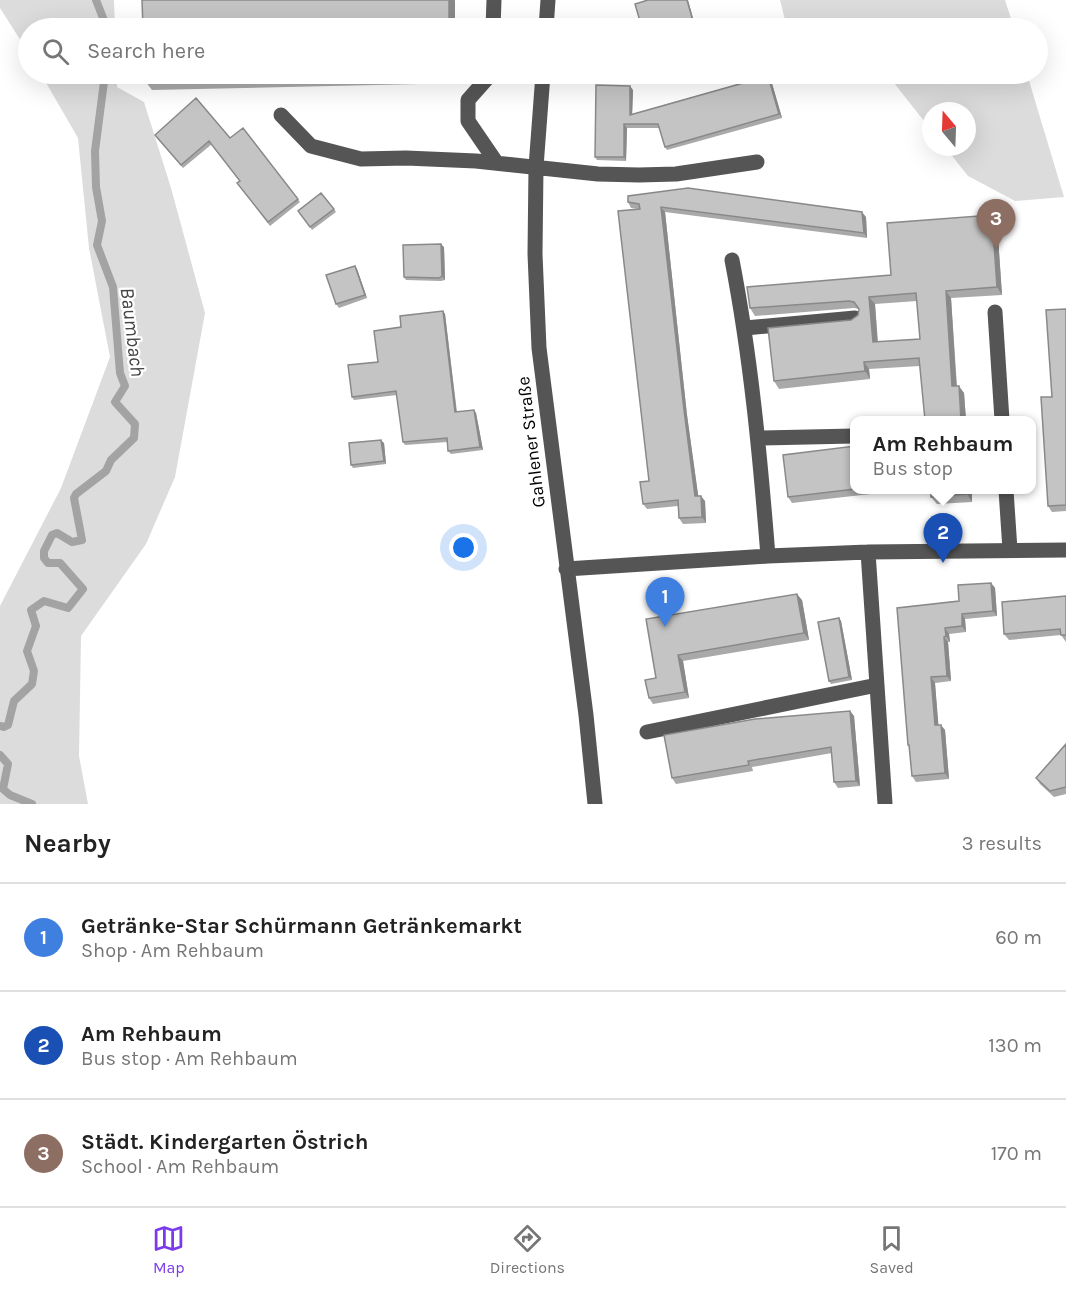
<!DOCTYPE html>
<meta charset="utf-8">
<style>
body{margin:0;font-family:Karla,sans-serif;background:#f2f2f2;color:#222}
.compass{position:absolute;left:922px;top:102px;width:54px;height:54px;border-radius:50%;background:#fff;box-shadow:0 6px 24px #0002;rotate:341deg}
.you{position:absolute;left:464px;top:548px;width:21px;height:21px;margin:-15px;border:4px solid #fff;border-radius:50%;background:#1a73e8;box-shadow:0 0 0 9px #1a73e833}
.badge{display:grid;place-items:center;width:39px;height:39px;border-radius:50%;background:#7c3aed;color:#fff;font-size:20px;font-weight:700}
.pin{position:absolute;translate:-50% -50px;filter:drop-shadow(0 2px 3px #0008)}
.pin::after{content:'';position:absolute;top:32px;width:21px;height:18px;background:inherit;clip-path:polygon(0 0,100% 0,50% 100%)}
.popup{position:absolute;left:850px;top:416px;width:186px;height:78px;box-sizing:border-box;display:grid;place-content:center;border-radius:12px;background:#fff;filter:drop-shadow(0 2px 4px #0005);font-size:20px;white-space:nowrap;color:#767676}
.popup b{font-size:22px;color:#222}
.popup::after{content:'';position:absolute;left:50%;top:100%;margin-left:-12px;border:12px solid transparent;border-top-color:#fff}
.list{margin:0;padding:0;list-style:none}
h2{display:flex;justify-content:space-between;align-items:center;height:78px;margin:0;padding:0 24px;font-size:26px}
h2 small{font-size:20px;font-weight:400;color:#767676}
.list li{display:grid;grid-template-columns:39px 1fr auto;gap:18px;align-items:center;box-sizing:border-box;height:108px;padding:0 24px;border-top:2px solid #e0e0e0}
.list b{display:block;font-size:22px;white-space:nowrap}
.list p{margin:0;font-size:20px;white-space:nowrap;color:#767676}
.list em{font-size:20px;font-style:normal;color:#767676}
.icon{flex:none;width:33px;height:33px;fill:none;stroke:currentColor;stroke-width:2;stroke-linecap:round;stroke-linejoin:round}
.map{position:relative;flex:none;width:1066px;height:804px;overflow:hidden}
.search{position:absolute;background:#fff;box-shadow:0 6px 24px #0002;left:18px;right:18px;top:18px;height:66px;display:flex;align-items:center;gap:15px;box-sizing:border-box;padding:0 21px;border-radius:33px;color:#767676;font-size:22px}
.sheet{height:402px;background:#fff}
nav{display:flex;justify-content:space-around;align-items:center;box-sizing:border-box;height:84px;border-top:2px solid #e0e0e0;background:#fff;font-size:16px;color:#767676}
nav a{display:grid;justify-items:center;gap:3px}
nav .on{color:#7c3aed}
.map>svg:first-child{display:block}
.green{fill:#dcdcdc}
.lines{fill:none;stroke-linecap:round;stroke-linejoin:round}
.stream{stroke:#a3a3a3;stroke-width:8}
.minor{stroke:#555;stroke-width:15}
.wall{fill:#a9a9a9;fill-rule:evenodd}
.shaded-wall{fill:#898989}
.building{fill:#c4c4c4;stroke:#898989;stroke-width:1.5;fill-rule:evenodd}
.labels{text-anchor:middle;stroke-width:4.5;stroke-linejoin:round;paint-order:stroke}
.street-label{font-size:18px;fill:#000;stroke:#fff}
.water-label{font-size:20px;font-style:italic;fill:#444;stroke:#fff}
</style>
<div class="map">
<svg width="1066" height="804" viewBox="0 0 1066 804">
<rect width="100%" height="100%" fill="#fff"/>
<path class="green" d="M0,0H114L115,28H28V52L0,8Z
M780,0H1005L1014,28H787Z
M41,74H117V87L144,102L171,188L205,313L175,477L146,544L81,636L79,756L88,804H0V606L61,488L110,357L89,248L78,138Z
M887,74H1027L1064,197L1015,201L968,176L945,147H967V111H931V130Z"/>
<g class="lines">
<path class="stream" d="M96,0L107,28
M0,726L4,727L8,725L14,701L32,684L34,671L27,651L36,626L31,610L44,601L68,608L83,589L60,563H48L44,558V551L52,535L57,533L72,542L82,540L74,498L76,494L106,471L111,460L134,438L135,424L115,402L125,386L120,373L113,287L97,245L102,221L96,187L95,151L105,74
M0,755L8,764L3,789L10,795L32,804"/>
<path class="minor" d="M493,28L494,0
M546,28L548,0
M491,74L468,100V121L496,162
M543,74L536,167L535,254L539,348L586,715L595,804
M281,115L311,146L361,159L406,158L476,161L598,174L639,175L676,174L757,162
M732,260C751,358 760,456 768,556
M995,312L1002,420
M745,328L855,318
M758,438L854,436
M1006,490L1010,550
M868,552L885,804
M566,569L768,556L868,552L1066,550
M647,732L877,685"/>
</g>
<path class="wall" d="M455,0V28H143Z
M419,74V84L152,90L145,81Z
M768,76L771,80L782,118L667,150L665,147L659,128H627L626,161L597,160L595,157L633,90L632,114Z
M243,128L300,202L270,226L237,183L240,181L212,144L183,168L157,138H230Z
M628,202L866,217L867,238L665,212L687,415L698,496L705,501L706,523L683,524L679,518L678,506L647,509L643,504L649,481L638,209L631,208Z
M334,209L336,212L312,230L298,211Z
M997,222L1002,295L951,298L957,386L964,393L966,420H925L920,366L869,369L870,379L779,389L774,381L858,315L859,309L854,308L755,316L750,308L891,275ZM917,301L920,339L878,342L875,304Z
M444,247L445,280L441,281L406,280L404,277Z
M355,266L357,269L367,298L339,308L336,304Z
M1066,309V511L1052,512L1048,506L1052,397Z
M443,311L445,314L457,412L474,410L476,413L483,450L451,454L448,451L447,442L405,445L403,442L397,395L354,400L352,397L401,327Z
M384,443L386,464L353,468L351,465Z
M855,489H879V493L792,503L788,497Z
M931,489H972V502L937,504L931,497Z
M991,583L995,588L997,616L965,619L966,632L949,634L950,642H948L951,681L935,683L938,725L945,730L949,779L916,782L912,776L910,748L908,745L897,608L959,601Z
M1066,596V642L1061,635L1009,640L1004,634Z
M802,600L809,640L683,661L689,698L653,704L649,698L656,678L646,619Z
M839,618L841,621L852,680L831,684L829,681Z
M850,711L854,716L860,786L838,788L834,782L832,753L752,767L753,771L676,784L672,778Z
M1066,744V794L1054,797L1040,784L1036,778Z"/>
<path class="shaded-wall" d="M449,0H455V28H454L449,21Z
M687,0H688L695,25L693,21Z
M411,22L416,28H411Z
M413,75V74H419V84Z
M768,76L771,80L782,118L779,114Z
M630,86L633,90L632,119L630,115Z
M624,124L627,128L626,161L624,157Z
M661,207L665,212L687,415L699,501L695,496L684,410Z
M862,212L866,217L867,238L864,233Z
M992,215L997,222L1002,295L997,287Z
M441,244L444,247L445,280L442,276Z
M355,266L357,269L367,298L365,295Z
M946,291L951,298L957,394L952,386Z
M869,297L875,304L878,349L873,342Z
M443,311L445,314L457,416L455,412Z
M864,362L869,369L870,379L865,371Z
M959,386L964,393L966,420H961Z
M474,410L476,413L483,450L480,447Z
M381,440L384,443L386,464L384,461Z
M967,489H972V502L967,494Z
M701,496L705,501L706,523L702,517Z
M991,583L995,588L997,616L993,611Z
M797,594L802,600L809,640L804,633Z
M962,614L965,619L966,632L962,626Z
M839,618L841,621L852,680L849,677Z
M945,628L949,634L950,642L946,636Z
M944,637L948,642L951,681L947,676Z
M678,655L683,661L689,698L685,692Z
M931,677L935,683L939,731L935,725Z
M850,711L854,716L860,786L856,781Z
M941,725L945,730L949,779L945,773Z"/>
<path class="building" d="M142,0H449V21L411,22V28H143Z
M648,0H687L693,21L690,22L692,28H642L635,4Z
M145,74H413V75L145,81Z
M768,76L779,114L665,147L658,124H624V157H595L596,85L630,86V115Z
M196,98L230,138L243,128L298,199L268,222L237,183L240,181L209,141L181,165L155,135Z
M688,188L862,212L864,233L661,207L684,410L695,496H701L702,517L679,518L678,500L643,504L640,482L649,481L618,211L640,209L639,204L628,202V196Z
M321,193L334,209L310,227L298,211Z
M992,215L997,287L946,291L952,386H959L961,420H925L919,358L864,362L865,371L774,381L768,328L851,320L858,315L859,309L854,302L849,301L750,308L747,287L891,275L887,223ZM916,293L920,339L873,342L869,297Z
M441,244L442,276L439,278L404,277L403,245Z
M355,266L365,295L336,304L326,275Z
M1066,309V505L1048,506L1041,397H1052L1046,310Z
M443,311L455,412L474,410L480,447L448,451L447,438L403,442L396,391L352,397L348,365L378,362L374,331L401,327L400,316Z
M381,440L384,461L351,465L349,443Z
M855,446V489L788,497L783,455Z
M931,489H967V494L931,497Z
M991,583L993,611L962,614V626L945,628L946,636L944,637L947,676L931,677L935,725H941L945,773L912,776L909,745H908L897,608L959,601L958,585Z
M797,594L804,633L678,655L685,692L649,698L645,680L656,678L646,619Z
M1066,596V635H1061L1060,629L1004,634L1002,602Z
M839,618L849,677L829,681L818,622Z
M850,711L856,781L834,782L831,747L748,761L749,765L672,778L664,735L755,719Z
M1066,744V787L1050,791L1036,778Z"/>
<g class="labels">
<g class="street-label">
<text transform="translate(531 442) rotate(-97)" y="6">Gahlener Straße</text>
</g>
<g class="water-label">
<text transform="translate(133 332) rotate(83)" y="7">Baumbach</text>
</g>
</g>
</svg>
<svg class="compass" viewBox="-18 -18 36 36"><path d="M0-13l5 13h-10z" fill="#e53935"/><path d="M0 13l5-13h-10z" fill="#767676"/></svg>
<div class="you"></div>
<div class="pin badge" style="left:665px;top:627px;background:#3f7fe0">1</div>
<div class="pin badge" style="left:943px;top:563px;background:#1a4fb4">2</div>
<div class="popup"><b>Am Rehbaum</b>Bus stop</div>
<div class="pin badge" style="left:996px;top:249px;background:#8d6e63">3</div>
<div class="search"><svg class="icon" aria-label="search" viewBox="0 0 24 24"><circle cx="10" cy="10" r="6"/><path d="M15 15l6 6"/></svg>Search here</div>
</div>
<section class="sheet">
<h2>Nearby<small>3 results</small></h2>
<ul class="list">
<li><span class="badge" style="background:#3f7fe0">1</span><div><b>Getränke-Star Schürmann Getränkemarkt</b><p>Shop · Am Rehbaum</p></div><em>60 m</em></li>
<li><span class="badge" style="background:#1a4fb4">2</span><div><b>Am Rehbaum</b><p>Bus stop · Am Rehbaum</p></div><em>130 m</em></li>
<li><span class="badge" style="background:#8d6e63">3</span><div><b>Städt. Kindergarten Östrich</b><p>School · Am Rehbaum</p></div><em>170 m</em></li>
</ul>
</section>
<nav>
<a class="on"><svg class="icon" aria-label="map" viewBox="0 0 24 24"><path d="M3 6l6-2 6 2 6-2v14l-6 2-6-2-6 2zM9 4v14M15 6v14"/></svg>Map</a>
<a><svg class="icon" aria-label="directions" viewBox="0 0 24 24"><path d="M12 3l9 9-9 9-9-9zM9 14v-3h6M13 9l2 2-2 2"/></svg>Directions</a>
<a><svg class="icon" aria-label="saved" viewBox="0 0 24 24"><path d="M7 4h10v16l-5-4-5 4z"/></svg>Saved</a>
</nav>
